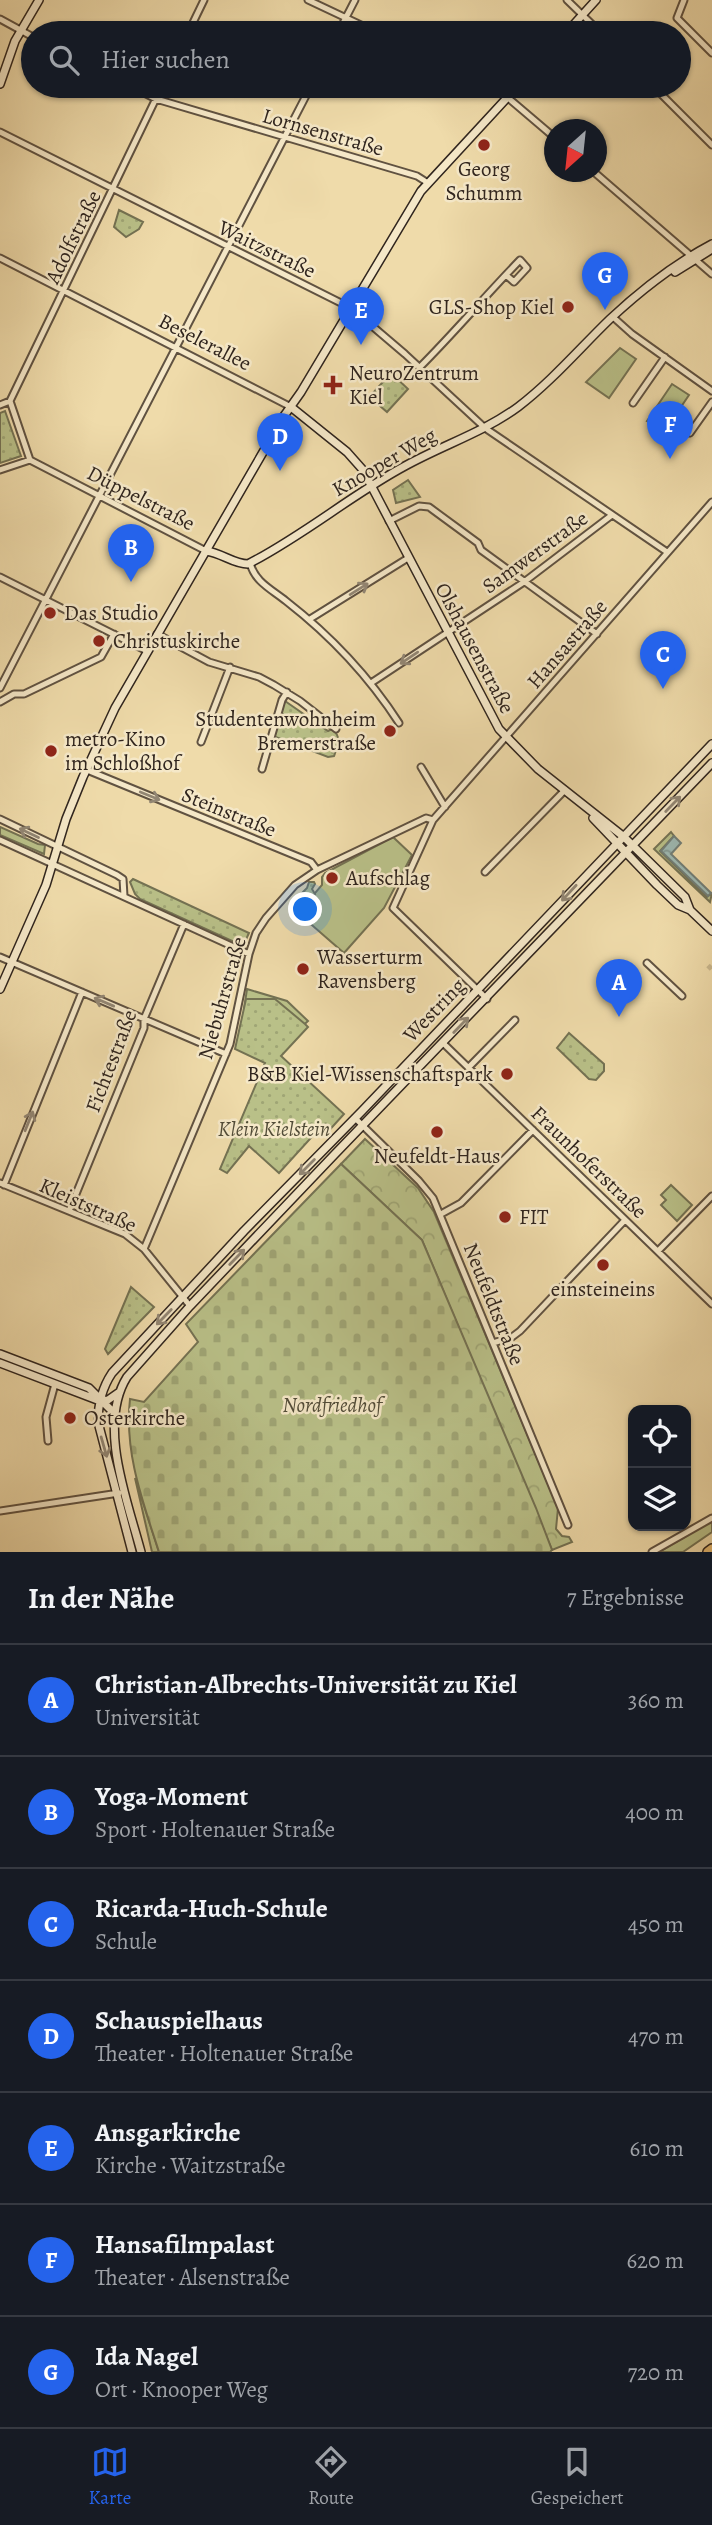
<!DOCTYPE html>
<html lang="de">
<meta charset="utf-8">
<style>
body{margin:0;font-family:Alegreya,serif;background:#20242c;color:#f1f3f6}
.controls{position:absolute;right:21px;bottom:21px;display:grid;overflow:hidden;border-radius:14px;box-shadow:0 2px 5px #0004}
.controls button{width:63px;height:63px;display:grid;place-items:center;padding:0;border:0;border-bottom:2px solid #363941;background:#171b24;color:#f1f3f6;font:35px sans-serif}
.compass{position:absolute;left:544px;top:119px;width:63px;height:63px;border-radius:50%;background:#171b24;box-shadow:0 2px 5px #0004;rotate:207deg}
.you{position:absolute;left:306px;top:910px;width:24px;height:24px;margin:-18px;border:5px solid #fff;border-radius:50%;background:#1a73e8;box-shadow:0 0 0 10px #1a73e833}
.badge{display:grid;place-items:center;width:46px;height:46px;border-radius:50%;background:#2563eb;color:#fff;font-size:23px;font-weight:700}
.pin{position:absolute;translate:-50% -58px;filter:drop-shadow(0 2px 4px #0008)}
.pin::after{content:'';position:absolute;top:37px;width:24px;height:21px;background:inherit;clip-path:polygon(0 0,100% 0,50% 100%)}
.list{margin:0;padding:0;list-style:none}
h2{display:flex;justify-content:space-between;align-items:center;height:91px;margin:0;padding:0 28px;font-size:30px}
h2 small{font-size:23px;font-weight:400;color:#9ea1a6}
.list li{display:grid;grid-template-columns:46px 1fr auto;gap:21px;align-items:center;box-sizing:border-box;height:112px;padding:0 28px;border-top:2px solid #363941}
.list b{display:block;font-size:26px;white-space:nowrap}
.list p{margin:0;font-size:23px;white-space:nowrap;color:#9ea1a6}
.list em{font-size:23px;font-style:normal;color:#9ea1a6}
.icon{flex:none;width:38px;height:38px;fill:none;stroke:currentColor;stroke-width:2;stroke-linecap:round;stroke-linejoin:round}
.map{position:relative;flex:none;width:712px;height:1552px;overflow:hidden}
.search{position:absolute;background:#171b24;box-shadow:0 2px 5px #0004;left:21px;right:21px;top:21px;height:77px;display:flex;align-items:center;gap:18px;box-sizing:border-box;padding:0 24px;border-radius:38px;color:#9ea1a6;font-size:26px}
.sheet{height:875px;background:#171b24}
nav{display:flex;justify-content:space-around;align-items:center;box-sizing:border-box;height:98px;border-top:2px solid #363941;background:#171b24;font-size:19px;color:#9ea1a6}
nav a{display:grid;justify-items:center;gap:4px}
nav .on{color:#2563eb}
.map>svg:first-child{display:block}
.grass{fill:#b9c088;stroke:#747253;stroke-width:2}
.forest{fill:url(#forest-crowns);stroke:#747253;stroke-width:2}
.cemetery{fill:url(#cemetery-stones);stroke:#747253;stroke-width:2}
.park{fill:url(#park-dots);stroke:#747253;stroke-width:2}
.water{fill:url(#water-ripples);stroke:#717e77;stroke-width:2}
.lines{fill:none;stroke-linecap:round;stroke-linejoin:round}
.street-tunnel{stroke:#c9b78e;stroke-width:5;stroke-dasharray:5 2.5;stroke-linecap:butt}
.street-casing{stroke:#605241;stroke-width:9}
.secondary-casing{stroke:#30251e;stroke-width:10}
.highway-casing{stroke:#30251e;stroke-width:12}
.street{stroke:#f5e8c8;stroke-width:5}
.secondary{stroke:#f5e8c8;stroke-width:7}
.highway{stroke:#e8be75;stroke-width:9}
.oneway{stroke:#928673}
.poi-dot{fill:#8f2418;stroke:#f5e8c8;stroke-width:2.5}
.labels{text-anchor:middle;stroke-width:5;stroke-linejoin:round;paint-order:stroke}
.street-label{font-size:21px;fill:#30251e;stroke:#f5e8c8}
.poi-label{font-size:21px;fill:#30251e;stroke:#f5e8c8;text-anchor:start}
.park-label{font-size:21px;font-style:italic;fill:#524c38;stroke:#f5e8c8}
</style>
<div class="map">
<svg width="712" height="1552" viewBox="0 0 712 1552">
<defs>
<pattern id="forest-crowns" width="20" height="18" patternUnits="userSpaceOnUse" patternTransform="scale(1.75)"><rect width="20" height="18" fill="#b9c088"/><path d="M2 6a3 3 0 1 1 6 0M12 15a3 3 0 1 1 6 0" fill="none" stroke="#9fa575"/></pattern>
<pattern id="cemetery-stones" width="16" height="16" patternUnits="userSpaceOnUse" patternTransform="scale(1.75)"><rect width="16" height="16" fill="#b9c088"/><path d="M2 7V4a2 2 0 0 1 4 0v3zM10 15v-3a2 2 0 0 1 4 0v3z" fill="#9fa575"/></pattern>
<pattern id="park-dots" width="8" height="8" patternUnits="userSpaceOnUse" patternTransform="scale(1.75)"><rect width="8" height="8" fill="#b9c088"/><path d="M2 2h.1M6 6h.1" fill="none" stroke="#9fa575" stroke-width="1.8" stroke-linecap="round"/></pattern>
<pattern id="water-ripples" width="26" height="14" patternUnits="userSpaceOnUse" patternTransform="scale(1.75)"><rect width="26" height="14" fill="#9db9b3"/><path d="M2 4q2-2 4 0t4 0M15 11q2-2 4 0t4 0" fill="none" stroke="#809691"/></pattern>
</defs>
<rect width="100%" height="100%" fill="#efdbaa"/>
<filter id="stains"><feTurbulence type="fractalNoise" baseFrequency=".00286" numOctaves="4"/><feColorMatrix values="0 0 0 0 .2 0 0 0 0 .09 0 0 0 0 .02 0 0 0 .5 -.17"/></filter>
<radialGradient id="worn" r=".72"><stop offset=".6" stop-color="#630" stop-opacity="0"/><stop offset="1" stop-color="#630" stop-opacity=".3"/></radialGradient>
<path class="grass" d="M620,348L636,359L609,398L586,382Z
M672,384L689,395L666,429L647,421Z
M0,827L38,844L45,845L44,854L0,835Z
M671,832L674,836L660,851L707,897L712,893L710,902L654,849Z
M393,837L412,855L384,908L344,953L298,913L322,885V877L325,873Z
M247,989L287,1001L308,1021L297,1031L244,1009Z
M671,1185L692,1205L677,1221L661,1205L666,1200L661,1195Z
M135,1478L159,1552H152Z
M712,1521V1532L683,1552H659Z"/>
<path class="forest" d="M365,1139L418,1188L434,1212L558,1508L556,1529L562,1536L569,1537L572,1542L552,1550L422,1240L341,1164Z"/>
<path class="cemetery" d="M341,1164L422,1240L536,1508L552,1550L550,1552H159C143,1502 124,1453 130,1399L144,1402L198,1342L186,1324Z"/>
<path class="park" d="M119,210L143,222L139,229L126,237L114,227Z
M391,373L408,389L387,412L372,399L375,395L373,393Z
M5,411L21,456L0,463V413Z
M408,480L420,497L396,503L393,490Z
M285,701L328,731L332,729C342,737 338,745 334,756L328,757L273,736L283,714L280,712Z
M133,879L249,933L243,946L140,899L135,894L130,882Z
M309,882H314L315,884L312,889L315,894L298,912L295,910L300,905L299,896L307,888Z
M246,999H275L305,1024L308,1027L281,1056L344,1114L325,1135L318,1130L279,1173L249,1146L227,1173L220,1169L265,1063L235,1049Z
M569,1033L604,1064V1071L596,1080L589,1079L557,1048Z
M131,1287L154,1307L108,1354L105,1349Z"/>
<path class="water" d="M674,836L681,843L671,854L711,893L708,896L661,851Z"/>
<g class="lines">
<path class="street-tunnel" d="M708,969L712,965"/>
<g class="street-casing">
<path id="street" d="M308,0L378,33
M567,0L601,33
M684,0L677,18L712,53
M0,19L33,37
M188,33L204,0
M338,33L355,0
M130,86L156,99L417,176L428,183
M487,86L507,97L554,137
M653,86L712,145
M0,132L351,308L405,354L485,428L667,552
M594,172L712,274
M0,258L291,407
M613,317L632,334L712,391
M420,367C454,333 486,295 520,260L527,268L514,282L506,275
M10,401L162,86
M633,403L665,357
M0,405L10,401L30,460L0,470
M690,433L712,402
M30,460L206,551
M389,521L419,506L429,507L478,543L481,550L597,634
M250,563C255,582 271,589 286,601C331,636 368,675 399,723
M0,577L147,651
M310,619L408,558
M157,634L209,662L259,677L274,685L300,701L336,729
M371,683L524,582L612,515
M0,688L311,86
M0,702L14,694H24L101,657L114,634
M201,742L230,667
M421,767L445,807
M262,769L282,700L287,692
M87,770L311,862L317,870
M0,819L117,875L123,879L124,896
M433,820L393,908L487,999
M0,840L249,954
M485,872L565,790
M0,957L226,1054
M647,963L682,996
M443,1043L712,1304
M469,1067L515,1020
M355,1118L419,1181L433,1198L568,1525
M0,1183L125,1234L144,1249L190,1306
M4,1185L82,992
M69,1211L144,1028V1019L184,924
M441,1214L461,1203L533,1130
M144,1249L230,1044L249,954L256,933L266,918L295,885L317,870L426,818L433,820L712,502
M658,1251L712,1196
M493,1343L512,1337L520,1331L625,1220
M48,1441L46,1417L55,1384
M0,1511L119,1493
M652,1552L712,1518"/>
</g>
<g class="secondary-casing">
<path id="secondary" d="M566,33L596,0
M0,84L15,41L39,0
M675,272L712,249
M291,407L347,452L363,470L499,729L538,769L624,837L685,897L690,910
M206,551C222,553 233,564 248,564C303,536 351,495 405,466C443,445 484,432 518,407C552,381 580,348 610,319C640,291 676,263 712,244
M593,818L657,885L678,905L690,910L712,931
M0,989L46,885L66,819L83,777L115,708L284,416L301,392L421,191L518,86
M0,1354L89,1388L114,1413
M0,1363L100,1401L108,1400L118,1393
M132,1552L98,1422C98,1403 102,1388 112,1373L244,1231L362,1111L712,744
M141,1552C128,1502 97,1425 127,1377L190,1306L334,1155L712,763"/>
</g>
<g class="highway-casing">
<path id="highway" d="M708,1552L712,1549"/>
</g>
<use href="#street" class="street"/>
<use href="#secondary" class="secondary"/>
<use href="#highway" class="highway"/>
</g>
<defs><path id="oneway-shaft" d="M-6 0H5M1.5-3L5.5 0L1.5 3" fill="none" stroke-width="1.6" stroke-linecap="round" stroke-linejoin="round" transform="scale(1.75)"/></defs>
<g class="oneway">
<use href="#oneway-shaft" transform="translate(359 589) rotate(-32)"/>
<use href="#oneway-shaft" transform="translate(409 658) rotate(146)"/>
<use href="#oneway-shaft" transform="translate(150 796) rotate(22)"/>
<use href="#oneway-shaft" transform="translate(673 804) rotate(-46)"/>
<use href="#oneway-shaft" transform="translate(29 833) rotate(-155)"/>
<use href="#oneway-shaft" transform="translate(569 893) rotate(133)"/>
<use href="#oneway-shaft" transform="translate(104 1002) rotate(-157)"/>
<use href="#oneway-shaft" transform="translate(461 1025) rotate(-46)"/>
<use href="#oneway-shaft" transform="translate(29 1121) rotate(-68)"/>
<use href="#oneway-shaft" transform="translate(307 1167) rotate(135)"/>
<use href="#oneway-shaft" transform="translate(237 1257) rotate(-46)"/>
<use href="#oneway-shaft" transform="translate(164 1317) rotate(134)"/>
<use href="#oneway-shaft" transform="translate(104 1447) rotate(74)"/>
</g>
<g class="poi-dot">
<circle cx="484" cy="145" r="7"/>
<circle cx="568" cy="307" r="7"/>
<path d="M329.5 374.5h7v7h7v7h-7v7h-7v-7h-7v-7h7z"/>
<circle cx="50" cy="613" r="7"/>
<circle cx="99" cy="641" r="7"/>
<circle cx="390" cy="731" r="7"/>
<circle cx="51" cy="751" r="7"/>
<circle cx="332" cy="878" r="7"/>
<circle cx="303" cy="969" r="7"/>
<circle cx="507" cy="1074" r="7"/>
<circle cx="437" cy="1132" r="7"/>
<circle cx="505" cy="1217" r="7"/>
<circle cx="603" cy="1265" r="7"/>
<circle cx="70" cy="1418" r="7"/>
</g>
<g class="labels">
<g class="street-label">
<text transform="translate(323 132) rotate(16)" y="7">Lornsenstraße</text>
<text transform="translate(73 237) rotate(-64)" y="7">Adolfstraße</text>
<text transform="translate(267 249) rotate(26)" y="7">Waitzstraße</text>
<text transform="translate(205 342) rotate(27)" y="7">Beselerallee</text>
<text transform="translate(384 462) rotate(-30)" y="7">Knooper Weg</text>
<text transform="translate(141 498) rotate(27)" y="7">Düppelstraße</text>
<text transform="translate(535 552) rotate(-36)" y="7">Samwerstraße</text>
<text transform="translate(567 644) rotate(-49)" y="7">Hansastraße</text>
<text transform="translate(475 648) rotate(62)" y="7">Olshausenstraße</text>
<text transform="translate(229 812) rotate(22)" y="7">Steinstraße</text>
<text transform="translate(222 998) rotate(-74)" y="7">Niebuhrstraße</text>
<text transform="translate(434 1010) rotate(-46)" y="7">Westring</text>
<text transform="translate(111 1061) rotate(-69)" y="7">Fichtestraße</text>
<text transform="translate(589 1162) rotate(44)" y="7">Fraunhoferstraße</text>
<text transform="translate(88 1205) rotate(24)" y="7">Kleiststraße</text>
<text transform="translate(494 1304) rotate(68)" y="7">Neufeldtstraße</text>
</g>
<g class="poi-label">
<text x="484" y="176" text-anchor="middle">Georg<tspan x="484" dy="24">Schumm</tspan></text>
<text x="554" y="314" text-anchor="end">GLS-Shop Kiel</text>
<text x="349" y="380">NeuroZentrum<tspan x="349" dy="24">Kiel</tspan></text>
<text x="64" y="620">Das Studio</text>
<text x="113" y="648">Christuskirche</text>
<text x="376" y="726" text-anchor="end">Studentenwohnheim<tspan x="376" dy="24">Bremerstraße</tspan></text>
<text x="65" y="746">metro-Kino<tspan x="65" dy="24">im Schloßhof</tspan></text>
<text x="346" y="885">Aufschlag</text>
<text x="317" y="964">Wasserturm<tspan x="317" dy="24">Ravensberg</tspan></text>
<text x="493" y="1081" text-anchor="end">B&amp;B Kiel-Wissenschaftspark</text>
<text x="437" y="1163" text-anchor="middle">Neufeldt-Haus</text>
<text x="519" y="1224">FIT</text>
<text x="603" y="1296" text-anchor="middle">einsteineins</text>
<text x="84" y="1425">Osterkirche</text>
</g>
<g class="park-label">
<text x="274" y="1136">Klein Kielstein</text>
<text x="332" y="1412">Nordfriedhof</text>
</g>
</g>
<rect width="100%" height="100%" filter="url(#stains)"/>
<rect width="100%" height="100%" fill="url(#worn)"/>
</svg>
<div class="controls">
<button><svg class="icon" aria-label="locate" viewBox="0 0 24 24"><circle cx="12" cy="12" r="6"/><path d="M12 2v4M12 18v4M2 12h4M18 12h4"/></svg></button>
<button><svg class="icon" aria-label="layers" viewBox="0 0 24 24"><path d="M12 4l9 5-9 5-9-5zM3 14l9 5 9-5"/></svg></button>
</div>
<svg class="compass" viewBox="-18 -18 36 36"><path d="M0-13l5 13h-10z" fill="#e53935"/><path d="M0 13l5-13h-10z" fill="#9ea1a6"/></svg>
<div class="you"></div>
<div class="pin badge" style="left:619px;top:1017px">A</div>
<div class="pin badge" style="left:131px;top:582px">B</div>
<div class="pin badge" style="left:663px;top:689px">C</div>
<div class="pin badge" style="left:280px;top:471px">D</div>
<div class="pin badge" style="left:361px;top:345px">E</div>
<div class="pin badge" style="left:670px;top:459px">F</div>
<div class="pin badge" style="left:605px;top:310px">G</div>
<div class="search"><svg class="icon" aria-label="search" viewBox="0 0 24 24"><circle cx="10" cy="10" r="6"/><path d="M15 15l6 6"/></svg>Hier suchen</div>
</div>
<section class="sheet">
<h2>In der Nähe<small>7 Ergebnisse</small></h2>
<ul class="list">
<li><span class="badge">A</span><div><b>Christian-Albrechts-Universität zu Kiel</b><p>Universität</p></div><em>360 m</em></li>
<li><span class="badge">B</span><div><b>Yoga-Moment</b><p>Sport · Holtenauer Straße</p></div><em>400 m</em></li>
<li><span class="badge">C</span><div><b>Ricarda-Huch-Schule</b><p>Schule</p></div><em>450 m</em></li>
<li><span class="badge">D</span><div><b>Schauspielhaus</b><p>Theater · Holtenauer Straße</p></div><em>470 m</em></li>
<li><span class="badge">E</span><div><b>Ansgarkirche</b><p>Kirche · Waitzstraße</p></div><em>610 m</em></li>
<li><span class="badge">F</span><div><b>Hansafilmpalast</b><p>Theater · Alsenstraße</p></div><em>620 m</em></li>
<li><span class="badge">G</span><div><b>Ida Nagel</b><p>Ort · Knooper Weg</p></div><em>720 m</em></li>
</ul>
</section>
<nav>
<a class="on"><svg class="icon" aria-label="map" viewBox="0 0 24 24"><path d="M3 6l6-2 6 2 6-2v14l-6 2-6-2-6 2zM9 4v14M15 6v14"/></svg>Karte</a>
<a><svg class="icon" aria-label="directions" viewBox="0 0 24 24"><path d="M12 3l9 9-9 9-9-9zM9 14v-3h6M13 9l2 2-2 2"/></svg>Route</a>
<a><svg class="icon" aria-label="saved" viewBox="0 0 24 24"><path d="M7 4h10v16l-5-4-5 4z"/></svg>Gespeichert</a>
</nav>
